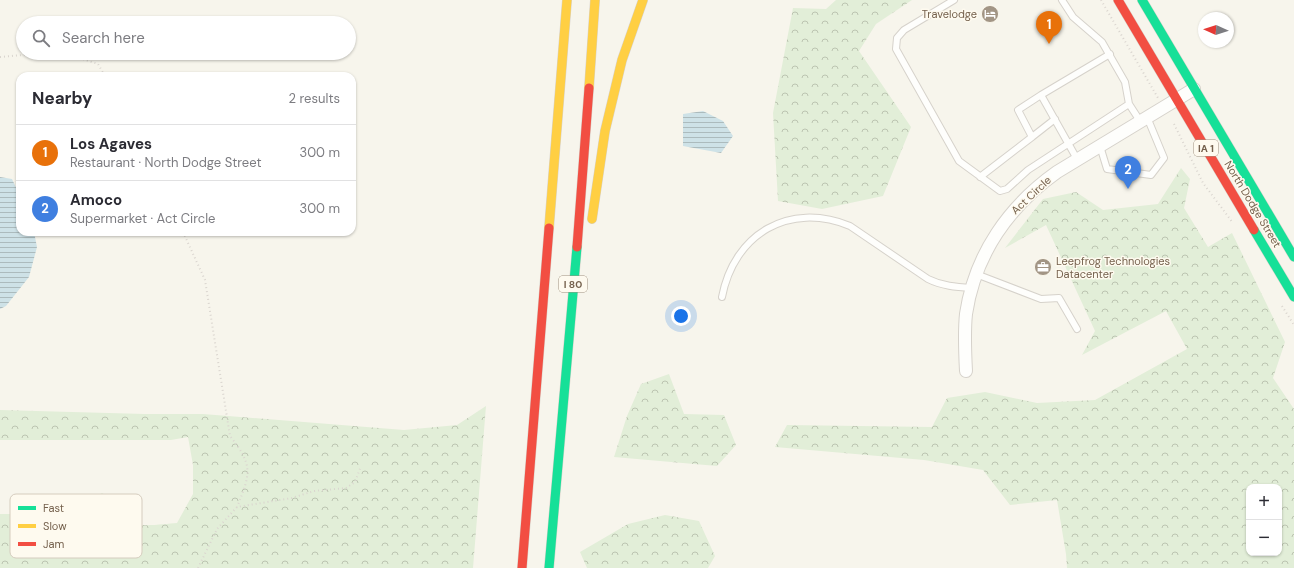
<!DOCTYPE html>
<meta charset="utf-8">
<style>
body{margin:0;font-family:"DM Sans",sans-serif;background:#f2f2f3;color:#2b2b33}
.controls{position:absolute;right:12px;bottom:12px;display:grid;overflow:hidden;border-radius:8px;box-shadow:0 1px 3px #0004}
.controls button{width:36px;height:36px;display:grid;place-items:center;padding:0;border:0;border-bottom:1px solid #e1e1e2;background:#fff;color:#2b2b33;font:20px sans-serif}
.compass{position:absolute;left:1198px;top:12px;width:36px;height:36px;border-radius:50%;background:#fff;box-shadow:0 1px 3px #0004;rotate:273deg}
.you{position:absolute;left:681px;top:316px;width:14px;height:14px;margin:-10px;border:3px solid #fff;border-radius:50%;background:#1a73e8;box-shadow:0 0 0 6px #1a73e833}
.badge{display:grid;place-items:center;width:26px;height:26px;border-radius:50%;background:#615b58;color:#fff;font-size:13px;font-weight:700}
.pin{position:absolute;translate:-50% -33px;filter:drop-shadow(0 1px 2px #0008)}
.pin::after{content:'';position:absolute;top:21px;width:14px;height:12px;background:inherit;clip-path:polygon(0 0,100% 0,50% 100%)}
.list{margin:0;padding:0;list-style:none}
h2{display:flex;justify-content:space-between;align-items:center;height:52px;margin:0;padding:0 16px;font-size:17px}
h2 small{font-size:13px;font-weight:400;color:#7c7c81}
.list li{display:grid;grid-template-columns:26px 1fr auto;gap:12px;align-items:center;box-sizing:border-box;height:56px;padding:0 16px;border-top:1px solid #e1e1e2}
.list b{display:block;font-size:15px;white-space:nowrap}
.list p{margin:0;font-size:13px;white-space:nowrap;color:#7c7c81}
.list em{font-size:13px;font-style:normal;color:#7c7c81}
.icon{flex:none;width:22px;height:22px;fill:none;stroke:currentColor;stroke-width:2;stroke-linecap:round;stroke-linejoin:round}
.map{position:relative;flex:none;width:1294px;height:568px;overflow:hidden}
.search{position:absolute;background:#fff;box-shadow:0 1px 3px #0004;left:16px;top:16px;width:340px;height:44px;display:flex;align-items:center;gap:10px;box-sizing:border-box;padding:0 14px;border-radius:22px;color:#7c7c81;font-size:15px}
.panel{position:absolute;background:#fff;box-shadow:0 1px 3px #0004;left:16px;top:72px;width:340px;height:164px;border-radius:12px}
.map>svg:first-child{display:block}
.forest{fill:url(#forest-crowns);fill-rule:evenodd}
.water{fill:url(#water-rules)}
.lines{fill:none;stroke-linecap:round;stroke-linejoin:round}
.lane-casing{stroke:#d6d2cb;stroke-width:8}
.street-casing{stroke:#d6d2cb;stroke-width:14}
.fast-casing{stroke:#d8d2ca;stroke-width:10}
.slow-casing{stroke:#d8d2ca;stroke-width:10}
.jam-casing{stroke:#d8d2ca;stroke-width:10}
.path{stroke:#dad5cf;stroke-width:2;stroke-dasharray:1 3;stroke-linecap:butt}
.lane{stroke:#fefefc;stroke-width:6}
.street{stroke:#fefefc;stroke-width:12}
.fast{stroke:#16e098;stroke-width:9}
.slow{stroke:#ffcf43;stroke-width:9}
.jam{stroke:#f24e42;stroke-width:9}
.labels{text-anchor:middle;stroke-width:3;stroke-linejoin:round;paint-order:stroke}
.shield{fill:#fefaef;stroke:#9e8f7e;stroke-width:1}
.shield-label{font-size:10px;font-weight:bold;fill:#75614d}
.poi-label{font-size:11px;fill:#75614d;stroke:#fefaef;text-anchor:end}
.street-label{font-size:11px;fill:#75614d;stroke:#fefaef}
.key{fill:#fefaef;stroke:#d5ccbe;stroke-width:1}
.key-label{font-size:11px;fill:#75614d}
</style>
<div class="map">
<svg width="1294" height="568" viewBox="0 0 1294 568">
<defs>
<pattern id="forest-crowns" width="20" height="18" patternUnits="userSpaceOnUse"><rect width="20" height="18" fill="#e2eed8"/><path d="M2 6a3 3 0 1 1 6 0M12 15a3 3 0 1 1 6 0" fill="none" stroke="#bcc4b1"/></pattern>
<pattern id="water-rules" width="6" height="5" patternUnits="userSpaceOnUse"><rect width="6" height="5" fill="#cee2e7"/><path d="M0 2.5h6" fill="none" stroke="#acbbbd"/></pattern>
</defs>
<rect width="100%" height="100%" fill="#f7f5ec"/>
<path class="forest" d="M836,0H912L876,24L859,51L911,127L883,196L822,209L778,201L773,113L793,8L826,9Z
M1181,168L1190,179L1184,208L1208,247L1232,233L1285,342L1273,378L1294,409V568H1067L1066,554L1057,500L1010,505L983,470L924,460L775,447L787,425L932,427L947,398L985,392L1037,403L1095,400L1187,349L1166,311L1082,355L1095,331L1046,225L1005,248L1043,199L1076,192L1103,210L1158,204ZM1249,487H1279V553H1249Z
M669,374L684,414L724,415L736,445L717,466L614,457L627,416L641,384Z
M486,406L473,568H0V514H37L78,508L102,493C110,497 110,504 115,513C125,531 160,524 177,523L193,494V465L188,437L171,440H0V410L145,414H203L404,430L457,425Z
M665,515L699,521L715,556L708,568H587L580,552L628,524Z"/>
<path class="water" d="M703,111L723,121L733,136L721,153L683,146V114Z
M0,177L12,179L20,196V232H34L37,247L29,277L6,306L0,309Z"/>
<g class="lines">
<g class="lane-casing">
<path id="lane" d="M954,0L904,30L897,38L896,49L959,161L1000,191L1007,189L1028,170L1129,104
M1062,0L1073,17L1102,42L1125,82L1129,104L1140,121
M1041,95L1018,110L1032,137L1055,119
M1100,146L1107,169L1151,175L1164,158L1147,117
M1077,159L1041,95L1110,54
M980,177L1032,137
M976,274L1041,299L1059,298L1077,329
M722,297C734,234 789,201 850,226L928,279C942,286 956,287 972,288"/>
</g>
<g class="street-casing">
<path id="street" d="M966,371C965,352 964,333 966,314C975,254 1009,206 1057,172L1194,89"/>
</g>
<g class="fast-casing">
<path id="fast" d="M1142,0L1294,257
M1254,230L1294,297
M549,568L577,247"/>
</g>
<g class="slow-casing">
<path id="slow" d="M589,88L595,0
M592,219L605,131L622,60L643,0
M549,228L567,0"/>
</g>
<g class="jam-casing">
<path id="jam" d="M1118,0L1254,230
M577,247L589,88
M522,568L549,228"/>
</g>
<path class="path" d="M1101,0L1158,98
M64,53L98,64L105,76
M0,57L45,53
M1174,124L1203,183L1233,223
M183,232L205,280L230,436C253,465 251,473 237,507
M1282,306L1294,325
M198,568L217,529L237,507L292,498L314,491L346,488L355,482L361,466"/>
<use href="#lane" class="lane"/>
<use href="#street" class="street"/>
<use href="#fast" class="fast"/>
<use href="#slow" class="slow"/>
<use href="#jam" class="jam"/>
</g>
<defs>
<g id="hotel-disc" transform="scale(0.9)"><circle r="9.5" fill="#a29585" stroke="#fefaef"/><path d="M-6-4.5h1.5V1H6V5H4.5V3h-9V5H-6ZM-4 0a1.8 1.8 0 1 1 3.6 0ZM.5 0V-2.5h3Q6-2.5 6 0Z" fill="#fff"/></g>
<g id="office-disc" transform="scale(0.9)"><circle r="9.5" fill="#a29585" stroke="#fefaef"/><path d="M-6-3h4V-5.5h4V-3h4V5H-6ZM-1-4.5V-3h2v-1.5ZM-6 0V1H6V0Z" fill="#fff"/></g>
</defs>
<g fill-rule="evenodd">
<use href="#hotel-disc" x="990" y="14"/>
<use href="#office-disc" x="1043" y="267"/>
</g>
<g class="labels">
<g class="shield">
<rect x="1194" y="140" width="24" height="16" rx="3"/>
<rect x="559" y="276" width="28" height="16" rx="3"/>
</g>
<g class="shield-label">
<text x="1206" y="152">IA 1</text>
<text x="573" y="288">I 80</text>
</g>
<g class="poi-label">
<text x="977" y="18">Travelodge</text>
<text x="1056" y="265" text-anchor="start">Leepfrog Technologies<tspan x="1056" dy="13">Datacenter</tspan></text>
</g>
<g class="street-label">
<text transform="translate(1031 195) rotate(-43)" y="4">Act Circle</text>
<text transform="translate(1253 204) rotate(59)" y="4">North Dodge Street</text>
</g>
</g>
<rect x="10" y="494" width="132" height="64" rx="6" class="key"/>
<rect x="18" y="506" width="18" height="4" fill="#16e098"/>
<rect x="18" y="524" width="18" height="4" fill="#ffcf43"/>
<rect x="18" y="542" width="18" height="4" fill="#f24e42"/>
<g class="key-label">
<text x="43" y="512">Fast</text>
<text x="43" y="530">Slow</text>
<text x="43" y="548">Jam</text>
</g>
</svg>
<div class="controls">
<button>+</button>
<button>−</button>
</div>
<svg class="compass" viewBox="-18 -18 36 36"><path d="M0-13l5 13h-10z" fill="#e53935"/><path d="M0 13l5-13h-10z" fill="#7c7c81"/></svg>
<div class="you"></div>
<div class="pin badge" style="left:1049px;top:44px;background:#e8710a">1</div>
<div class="pin badge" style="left:1128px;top:189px;background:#3f7fe0">2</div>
<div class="search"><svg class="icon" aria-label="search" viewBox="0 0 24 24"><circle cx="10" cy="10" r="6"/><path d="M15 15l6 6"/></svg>Search here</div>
<section class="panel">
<h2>Nearby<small>2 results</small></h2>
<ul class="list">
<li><span class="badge" style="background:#e8710a">1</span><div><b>Los Agaves</b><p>Restaurant · North Dodge Street</p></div><em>300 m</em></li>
<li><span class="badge" style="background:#3f7fe0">2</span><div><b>Amoco</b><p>Supermarket · Act Circle</p></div><em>300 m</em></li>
</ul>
</section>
</div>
